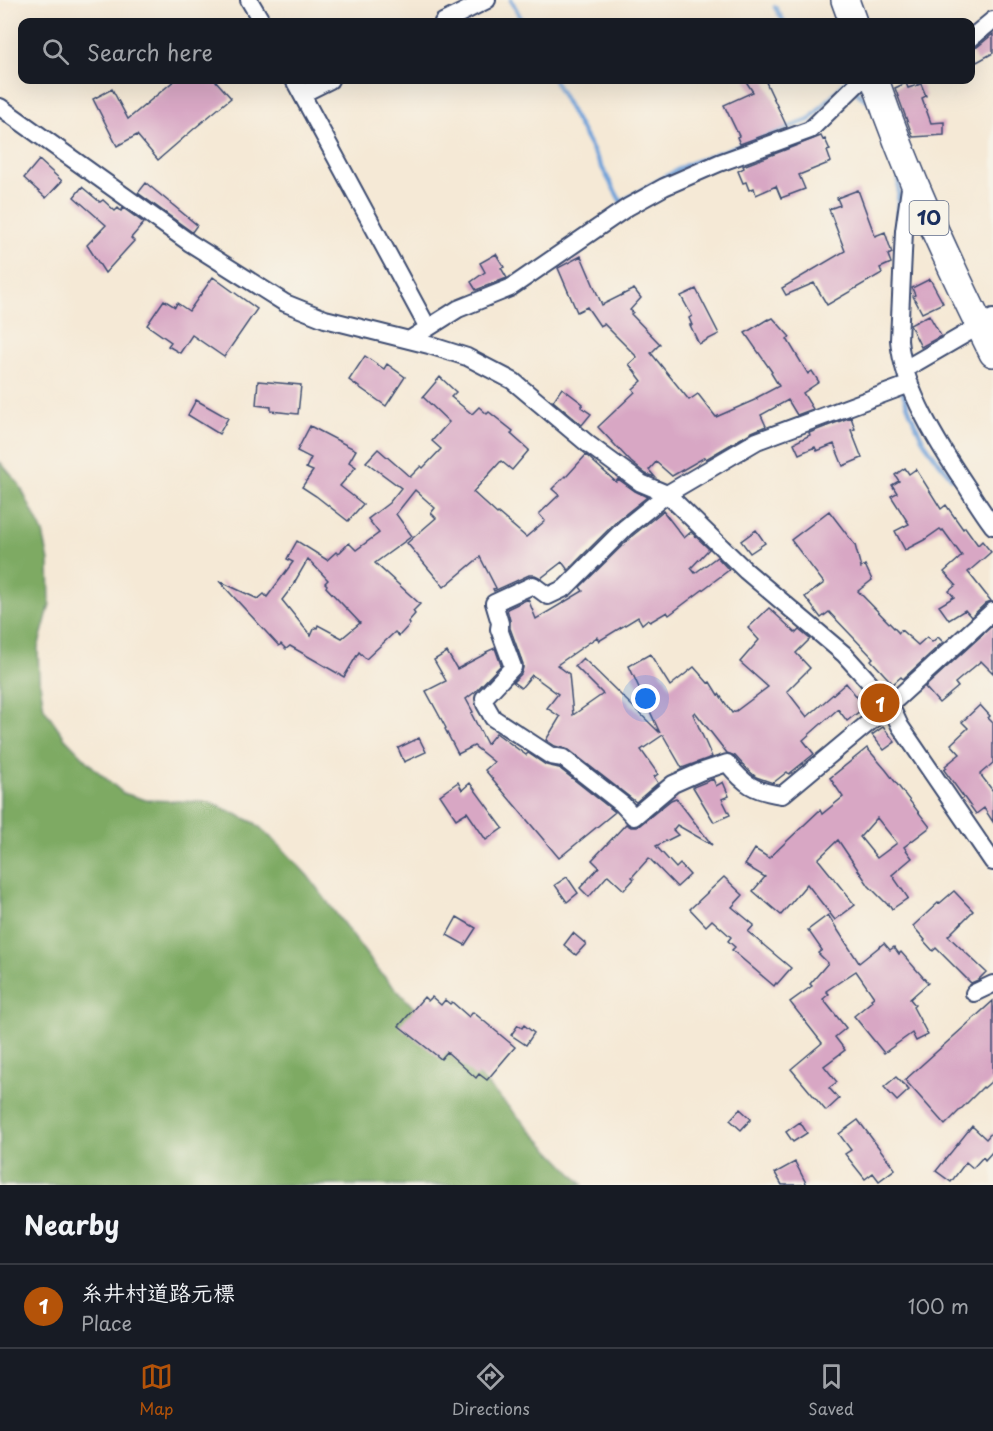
<!DOCTYPE html>
<meta charset="utf-8">
<style>
body{margin:0;font-family:"Playpen Sans","Klee One",sans-serif;background:#242831;color:#f1f3f6}
.you{position:absolute;left:646px;top:699px;width:21px;height:21px;margin:-15px;border:4px solid #fff;border-radius:50%;background:#1a73e8;box-shadow:0 0 0 9px #1a73e833}
.badge{display:grid;place-items:center;width:39px;height:39px;border-radius:50%;background:#b45309;color:#fff;font-size:20px;font-weight:700}
.pin{position:absolute;translate:-50% -50%;border:3px solid #fff;box-shadow:0 2px 6px #0006}
.list{margin:0;padding:0;list-style:none}
h2{display:flex;justify-content:space-between;align-items:center;height:78px;margin:0;padding:0 24px;font-size:26px}
h2 small{font-size:20px;font-weight:400;color:#9ea1a6}
.list li{display:grid;grid-template-columns:39px 1fr auto;gap:18px;align-items:center;box-sizing:border-box;height:84px;padding:0 24px;border-top:2px solid #363941}
.list b{display:block;font-size:22px;white-space:nowrap}
.list p{margin:0;font-size:20px;white-space:nowrap;color:#9ea1a6}
.list em{font-size:20px;font-style:normal;color:#9ea1a6}
.icon{flex:none;width:33px;height:33px;fill:none;stroke:currentColor;stroke-width:2;stroke-linecap:round;stroke-linejoin:round}
.map{position:relative;flex:none;width:993px;height:1185px;overflow:hidden}
.search{position:absolute;background:#171b24;box-shadow:0 6px 24px #0002;left:18px;right:18px;top:18px;height:66px;display:flex;align-items:center;gap:15px;box-sizing:border-box;padding:0 21px;border-radius:12px;color:#9ea1a6;font-size:22px}
.sheet{height:162px;background:#171b24}
nav{display:flex;justify-content:space-around;align-items:center;box-sizing:border-box;height:84px;border-top:2px solid #363941;background:#171b24;font-size:16px;color:#9ea1a6}
nav a{display:grid;justify-items:center;gap:3px}
nav .on{color:#b45309}
.map>svg:first-child{display:block}
.forest{fill:#7eaa63;stroke:#4c6c60;stroke-width:1.5}
.lines{fill:none;stroke-linecap:round;stroke-linejoin:round}
.stream{stroke:#6ea1d9;stroke-width:4.5}
.building{fill:#d8a7c4;fill-rule:evenodd}
.minor-casing{stroke:#3c4b70;stroke-width:20}
.primary-casing{stroke:#3c4b70;stroke-width:30}
.minor{stroke:#fff;stroke-width:16}
.primary{stroke:#fff;stroke-width:27}
.labels{text-anchor:middle;stroke-width:6;stroke-linejoin:round;paint-order:stroke}
.shield{fill:#f7f3e8;stroke:#5d6a87;stroke-width:1.5}
.shield-label{font-size:20px;font-weight:bold;fill:#1b2f5e}
</style>
<div class="map">
<svg width="993" height="1185" viewBox="0 0 993 1185">
<rect width="100%" height="100%" fill="#f7f3e8"/>
<filter id="ink" filterUnits="userSpaceOnUse"><feTurbulence type="fractalNoise" baseFrequency=".0167" numOctaves="2"/><feDisplacementMap in="SourceGraphic" scale="12" xChannelSelector="R" yChannelSelector="G"/><feConvolveMatrix kernelMatrix="1 2 1 2 8 2 1 2 1" color-interpolation-filters="sRGB"/></filter>
<filter id="wash" filterUnits="userSpaceOnUse"><feTurbulence type="fractalNoise" baseFrequency=".008" numOctaves="4" result="noise"/><feDisplacementMap in="SourceGraphic" scale="24" xChannelSelector="R" yChannelSelector="G"/><feGaussianBlur stdDeviation="1.35" result="paint"/><feColorMatrix in="noise" values="0 0 0 0 0 0 0 0 0 0 0 0 0 0 0 0 0 1.4 0 .05"/><feComposite in="paint" operator="in"/></filter>
<g filter="url(#wash)">
<rect width="100%" height="100%" fill="#f5e9d6"/>
<path class="forest" d="M0,462L19,484L43,533L49,561L50,604L38,648L39,678L44,708L65,738L95,769L123,793L146,800L210,802L255,823L281,847L308,876L378,970L583,1185H0Z"/>
<g class="lines">
<path class="stream" d="M511,0L523,22
M775,7L784,22
M554,80L621,202L688,164L809,120L847,80
M848,80L858,94L871,103
M897,227L899,178
M891,337C890,364 909,412 921,436C928,451 942,465 952,478"/>
</g>
<g id="blocks">
<path class="building" d="M993,34V53L977,62L970,49L977,47Z
M175,80H215L231,98L195,128L158,160L137,135L117,146L93,99L112,89L128,119Z
M745,80H765L787,127L740,144L737,137L739,136L724,105L753,92Z
M906,83L908,88L921,84L926,96L922,98L931,123L944,122V135L913,137L895,88Z
M821,136L823,140L825,139L830,150L827,151L831,162L799,175L805,189L781,198L776,186L756,195L754,188L749,190L746,182L743,183L738,171L744,168L743,166Z
M39,160L62,181L46,198L24,178Z
M146,183L197,225L192,232L138,193Z
M82,187L100,202L103,200L115,211L118,208L121,211L123,208L144,223L131,238L134,241L105,273L87,245L106,225L74,197Z
M858,190L875,236L885,232L892,253L888,255L891,263L880,268L882,273L827,305L814,283L786,295L782,288L845,251L829,209L840,205L837,198Z
M496,254L504,267L501,268L507,278L476,290L471,282L485,272L480,263Z
M581,256L602,305L634,289L641,298L630,310L633,312L631,314L660,344L651,353L689,400L698,394L716,417L757,399L756,398L779,386L771,373L772,372L745,333L768,319L769,320L773,318L790,337L787,339L808,374L812,371L819,382L803,393L813,409L797,415L788,400L761,415L766,426L752,432L706,459L705,457L672,476L656,462L649,470L655,477L646,474L631,462L598,427L635,392L633,389L642,381L629,364L637,357L604,324L600,326L587,307L577,312L558,268Z
M213,277L257,309L224,357L192,335L180,353L168,346L171,342L147,325L164,300L175,307L177,303L189,311Z
M930,279L943,303L922,313L913,296L915,295L912,288Z
M696,289L719,334L699,344L690,325H692L689,318L692,316L681,296Z
M929,315L941,336L921,347L910,325Z
M365,356L384,369L387,364L405,377L386,406L349,380Z
M440,377L456,392L451,397L472,414L479,407L487,414L489,412L513,431L511,434L529,450L512,470L501,461L473,492L497,514L498,513L526,537L545,521L539,514L559,495L552,489L565,476L566,477L586,455L616,482L618,479L635,491L647,497L618,520L568,570L562,562L541,578L535,575H529L494,591L493,589L496,588L480,557L444,587L407,543L436,518L431,513L435,508L415,490L396,514L412,536L375,563L420,604L413,611L415,614L408,622L410,624L399,636L395,632L366,659L359,652L344,677L290,646L286,649L281,644L279,646L219,581L258,599L264,594L267,597L293,562L287,559L297,541L327,560L336,552L338,554L349,543L356,550L379,533L368,519L389,503L401,488L366,462L378,449L410,477L421,466L423,468L441,449L432,441L449,422L423,397ZM308,559L328,580L325,583L327,585L326,587L360,623L342,638L318,625L317,628L315,627L311,636L282,600L295,583H294Z
M258,381L301,385L298,414L271,411V407L256,405Z
M562,388L583,404L581,407L591,414L582,425L553,401Z
M196,400L228,418L219,434L188,415Z
M851,417L855,429L851,430L862,458L843,466L834,444L817,451L815,447L799,454L794,443L810,435L809,433Z
M310,426L356,450L349,462L356,467L340,486L363,504L348,521L316,496L302,487L313,471L306,468L311,458L297,451Z
M905,468L909,474L916,469L941,509L946,505L963,529L965,527L978,545L982,541L991,552L968,572L991,601L986,603L971,617L965,610L949,620L939,606L954,597L949,591L956,585L944,572L962,556L943,530L942,531L940,529L924,540L905,550L895,531L909,524L891,496L897,493L892,485L899,481L895,475Z
M663,511L684,538L691,532L709,549L691,568L695,573L717,557L729,570L669,615L667,612L650,622L648,619L642,624L638,617L599,641L597,637L557,665L569,674L573,715L603,694L575,666L583,658L660,733L629,666L650,654L670,686L694,667L708,683L710,682L718,695L719,694L732,713L735,711H736L768,687L740,662L759,640L748,628L769,608L796,633L799,630L810,639L796,653L810,668L787,691L807,717L846,683L865,707L847,721L838,709L803,740L814,754L789,774L787,772L773,783L756,777L747,769L735,756L727,753L695,712L693,714L712,757L682,768L663,735L641,750L658,774L654,777L658,783L636,802L569,750L555,746L546,740L560,717L547,708L558,694L532,675L521,688L513,682L521,674L523,668V664L510,628V620L507,609L528,599L536,619L583,591L580,587L632,536Z
M829,511L855,545L861,568L865,565L872,580L858,591L899,633L901,630L918,645L927,637L932,642L938,637L943,642L903,679L901,677L893,684L871,660L873,658L829,612L821,618L805,597L824,583L791,540Z
M756,530L765,543L750,553L741,541Z
M993,625V673L981,661L955,683L958,687L939,703L925,687Z
M495,648L501,665L475,692L466,699L473,712L471,713L487,744L496,733L526,755L528,753L546,765L559,768L615,812L559,858L485,770L494,762L474,746L458,754L445,729L446,728L426,691L446,681L434,660L447,652L457,669L487,653L486,652Z
M980,705L990,716L988,718L993,723V763L980,774L993,791V822L984,808L976,814L944,770L947,768L945,766L960,754L951,744L968,728L962,722Z
M883,727L895,742L884,750L872,735Z
M419,738L426,752L404,762L398,748Z
M867,748L886,770L930,827L904,847L912,858L892,875L908,898L892,909L889,904L888,905L869,886L838,840L818,859L855,905L835,920L807,884L781,915L753,891L765,877L745,865L755,849L769,858L820,810L822,814L843,797L830,778ZM877,818L897,843L877,858L860,837Z
M713,779L716,786L723,782L729,796L722,799L730,815L714,822L693,787Z
M458,782L462,790L470,783L503,828L486,840L467,812L456,819L440,795Z
M676,798L712,845L677,825L673,830L678,835L656,846L676,868L680,864L690,875L677,887L649,858L632,877L634,879L624,890L608,875L589,897L580,888L599,867L592,860L626,824L631,827H637L640,825L671,800Z
M567,877L578,893L567,902L555,885Z
M724,877L743,895L732,907L754,925L748,932L791,968L777,984L776,983L774,986L732,950L735,947L728,941L731,937L712,920L706,926L690,909Z
M954,891L973,911L948,936L986,972L978,980L971,983L936,948L933,951L924,941L925,940L913,926L939,902L940,903Z
M828,915L859,963L884,943L890,950L894,947L899,954L901,952L928,983L910,999L915,1005L913,1007L928,1035L916,1041L912,1033L884,1053L854,1016L872,1001L871,999L874,997L856,971L826,991L829,994L823,999L846,1028L835,1037L845,1050L824,1066L837,1082L829,1088L839,1099L826,1111L791,1069L822,1043L790,1002L812,986L810,984L828,963L818,953L822,950L808,930Z
M457,917L476,928L465,945L447,935Z
M573,933L586,944L576,955L564,945Z
M424,997L428,1001L432,997L441,1005L445,1000L450,1004L452,1002L469,1017L473,1012L515,1047L487,1080L479,1074L476,1078L447,1052L441,1059L399,1026Z
M993,1001V1080L984,1088L983,1087L945,1125L905,1080Z
M518,1025L522,1028L524,1025L534,1033L526,1045L511,1035Z
M896,1077L909,1090L897,1101L884,1087Z
M740,1109L751,1119L741,1130L730,1120Z
M858,1120L895,1169L879,1181L873,1173L865,1179L845,1154L851,1150L839,1134Z
M800,1122L807,1133L793,1142L786,1132Z
M972,1126L986,1139L993,1131V1151L985,1160L983,1157L973,1168L966,1162L951,1182L936,1171Z
M795,1162L807,1185H782L775,1173Z"/>
</g>
</g>
<g filter="url(#ink)">
<use href="#blocks" fill-opacity="0" stroke="#3c4b70" stroke-width="1.5"/>
<g class="lines">
<g class="minor-casing">
<path id="minor" d="M249,0L262,22
M443,22L487,0
M970,39L993,20
M294,80L428,328
M302,94L330,80
M0,107L190,243L285,303L325,319L429,345L467,357L513,381L588,444L641,483L667,494L746,571L844,654L890,705L900,726L993,862
M911,181L904,231L899,340C903,389 940,447 967,487C975,500 984,514 993,526
M409,340L458,309L510,288L628,207L664,187L719,163L810,130L859,82L866,80
M905,369L993,318
M910,384L757,441L667,494L625,528L565,588L548,596L533,585L494,603L500,623L499,629L513,667L484,698L485,704L493,718L551,756L563,758L622,804L634,817L673,784L700,772L727,763C745,785 754,791 782,795L890,705L993,611
M974,993L993,984"/>
</g>
<g class="primary-casing">
<path id="primary" d="M845,0L853,22
M875,80C907,174 949,264 993,353"/>
</g>
<use href="#minor" class="minor"/>
<use href="#primary" class="primary"/>
</g>
</g>
<g class="labels">
<rect class="shield" x="909.5" y="201" width="39" height="34" rx="4.5"/>
<g class="shield-label">
<text x="929" y="225">10</text>
</g>
</g>
</svg>
<div class="you"></div>
<div class="pin badge" style="left:880px;top:703px">1</div>
<div class="search"><svg class="icon" aria-label="search" viewBox="0 0 24 24"><circle cx="10" cy="10" r="6"/><path d="M15 15l6 6"/></svg>Search here</div>
</div>
<section class="sheet">
<h2>Nearby<small></small></h2>
<ul class="list">
<li><span class="badge">1</span><div><b>糸井村道路元標</b><p>Place</p></div><em>100 m</em></li>
</ul>
</section>
<nav>
<a class="on"><svg class="icon" aria-label="map" viewBox="0 0 24 24"><path d="M3 6l6-2 6 2 6-2v14l-6 2-6-2-6 2zM9 4v14M15 6v14"/></svg>Map</a>
<a><svg class="icon" aria-label="directions" viewBox="0 0 24 24"><path d="M12 3l9 9-9 9-9-9zM9 14v-3h6M13 9l2 2-2 2"/></svg>Directions</a>
<a><svg class="icon" aria-label="saved" viewBox="0 0 24 24"><path d="M7 4h10v16l-5-4-5 4z"/></svg>Saved</a>
</nav>
